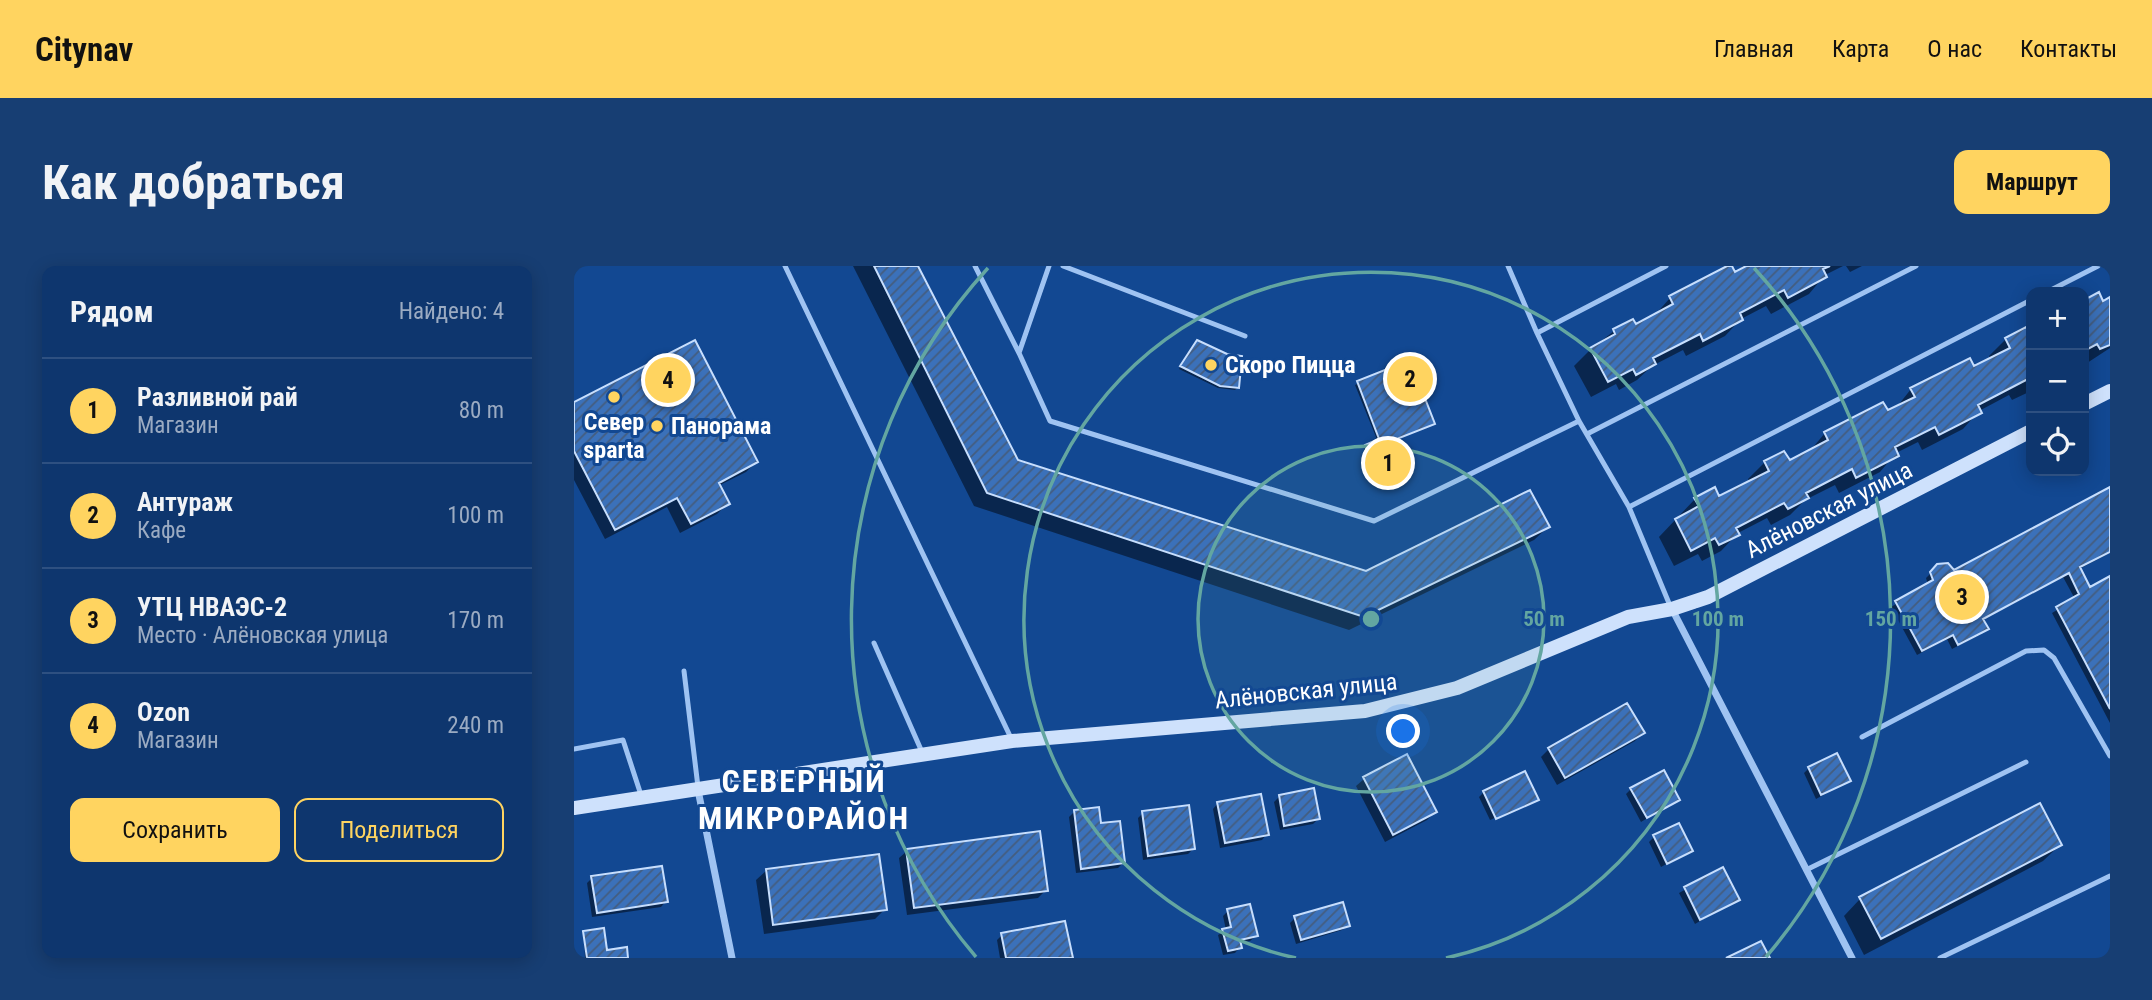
<!DOCTYPE html>
<html lang="ru">
<meta charset="utf-8">
<style>
body{margin:0;font-family:"Roboto Condensed",sans-serif;background:#173e73;color:#f1f3f6}
.controls{position:absolute;right:21px;top:21px;display:grid;overflow:hidden;border-radius:14px;box-shadow:0 4px 18px #0003}
.controls button{width:63px;height:63px;display:grid;place-items:center;padding:0;border:0;border-bottom:2px solid #2e5081;background:#0e366e;color:#f1f3f6;font:35px sans-serif}
.you{position:absolute;left:830px;top:466px;width:24px;height:24px;margin:-18px;border:5px solid #fff;border-radius:50%;background:#1a73e8;box-shadow:0 0 0 10px #1a73e833}
.badge{display:grid;place-items:center;width:46px;height:46px;border-radius:50%;background:#ffd460;color:#111;font-size:23px;font-weight:700}
.pin{position:absolute;translate:-50% -50%;border:4px solid #fff;box-shadow:0 2px 7px #0006}
.list{margin:0;padding:0;list-style:none}
h2{display:flex;justify-content:space-between;align-items:center;height:91px;margin:0;padding:0 28px;font-size:30px}
h2 small{font-size:23px;font-weight:400;color:#9babc2}
.list li{display:grid;grid-template-columns:46px 1fr auto;gap:21px;align-items:center;box-sizing:border-box;height:105px;padding:0 28px;border-top:2px solid #2e5081}
.list b{display:block;font-size:26px;white-space:nowrap}
.list p{margin:0;font-size:23px;white-space:nowrap;color:#9babc2}
.list em{font-size:23px;font-style:normal;color:#9babc2}
.actions{display:flex;gap:14px;padding:21px 28px}
.actions a{flex:1;padding:16px 0;border:2px solid #ffd460;border-radius:14px;text-align:center;font-size:24px;color:#ffd460}
.actions .main{background:#ffd460;color:#111}
.icon{flex:none;width:38px;height:38px;fill:none;stroke:currentColor;stroke-width:2;stroke-linecap:round;stroke-linejoin:round}
.map{position:relative;flex:none;width:1536px;height:692px;overflow:hidden;border-radius:14px}
header{display:flex;align-items:center;gap:42px;box-sizing:border-box;height:98px;padding:0 35px;background:#ffd460;color:#111}
header strong{font-size:33px}
nav{display:flex;gap:38px;margin-inline-start:auto;font-size:24px}
.intro{display:flex;align-items:center;justify-content:space-between;box-sizing:border-box;height:168px;padding:0 42px}
h1{margin:0;font-size:49px}
.button{padding:18px 32px;border-radius:14px;background:#ffd460;color:#111;font-size:24px;font-weight:700}
main{display:flex;gap:42px;padding:0 42px}
aside{flex:1;background:#0e366e;border-radius:14px;box-shadow:0 4px 18px #0003}
.map>svg:first-child{display:block}
.shadow{fill:#0007}
.building{fill:url(#building-hatch);stroke:#c7defd;stroke-width:2}
.lines{fill:none;stroke-linecap:round;stroke-linejoin:round}
.lane{stroke:#9fc3f2;stroke-width:5}
.street{stroke:#9fc3f2;stroke-width:7}
.secondary{stroke:#cee1fc;stroke-width:14}
.ring{fill:none;stroke:#63a6a1;stroke-width:3.5}
.poi-dot{fill:#ffd460;stroke:#124892;stroke-width:2.5}
.labels{text-anchor:middle;stroke-width:6;stroke-linejoin:round;paint-order:stroke}
.poi-label{font-size:24px;font-weight:bold;fill:#fff;stroke:#124892;text-anchor:start}
.street-label{font-size:24px;fill:#fff;stroke:#124892}
.district-label{font-size:32px;font-weight:bold;letter-spacing:2px;fill:#fff;stroke:#124892}
.centre{fill:#63a6a1;stroke:#124892;stroke-width:3.5}
.ring-label{font-size:21px;text-anchor:middle;font-weight:bold;fill:#63a6a1;stroke:#124892;stroke-width:6;stroke-linejoin:round;paint-order:stroke}
</style>
<header>
<strong>Citynav</strong>
<nav><a>Главная</a><a>Карта</a><a>О нас</a><a>Контакты</a></nav>
</header>
<div class="intro"><h1>Как добраться</h1><a class="button">Маршрут</a></div>
<main>
<aside>
<h2>Рядом<small>Найдено: 4</small></h2>
<ul class="list">
<li><span class="badge">1</span><div><b>Разливной рай</b><p>Магазин</p></div><em>80 m</em></li>
<li><span class="badge">2</span><div><b>Антураж</b><p>Кафе</p></div><em>100 m</em></li>
<li><span class="badge">3</span><div><b>УТЦ НВАЭС-2</b><p>Место · Алёновская улица</p></div><em>170 m</em></li>
<li><span class="badge">4</span><div><b>Ozon</b><p>Магазин</p></div><em>240 m</em></li>
</ul>
<div class="actions"><a class="main">Сохранить</a><a>Поделиться</a></div>
</aside>
<div class="map">
<svg width="1536" height="692" viewBox="0 0 1536 692">
<defs>
<pattern id="building-hatch" width="6" height="6" patternUnits="userSpaceOnUse" patternTransform="scale(1.75)"><rect width="6" height="6" fill="#3b71ba"/><path d="M-1 1l2-2M0 6l6-6M5 7l2-2" fill="none" stroke="#445d7e"/></pattern>
</defs>
<rect width="100%" height="100%" fill="#124892"/>
<path class="shadow" d="M279,0H342L443,195L792,307L974,261L960,274L775,364L400,240Z
M1169,0H1269L1251,9L1235,28L1197,48L1192,40L1167,53L1151,70L1112,90L1109,84L1078,100L1063,114L1045,124L1042,118L1017,131L1000,100L1017,83L1040,65L1061,60L1080,50L1096,32L1160,8Z
M1272,0H1288L1276,6Z
M1524,29L1528,37L1536,33V82L1510,99V36Z
M1432,73H1457V125L1438,134L1435,129L1405,145L1389,163L1348,184L1344,176L1322,187L1306,206L1265,227L1261,219L1231,234L1216,249L1197,259L1193,252L1164,267L1147,285L1128,295L1124,288L1100,300L1085,271L1121,233L1145,232L1176,217L1174,213L1191,196H1215L1235,186L1251,167L1322,142L1337,123L1417,94L1415,90Z
M621,78L663,122L661,124L644,122L605,103Z
M835,97L823,172L834,207L804,219L790,183L804,176L781,119Z
M0,138L182,196L172,206L144,220L153,238L143,248L106,267L93,241L31,273L0,214Z
M1536,223V287L1505,303L1516,323L1536,312V457L1478,347L1501,333L1489,311L1408,354L1413,363L1407,368L1378,383L1373,373L1343,389L1317,341L1354,319L1352,312L1364,300L1379,306Z
M1068,467L1061,475L983,519L967,491L975,483Z
M1235,502L1275,515L1242,533L1230,507Z
M790,513L861,546L853,554L811,576L782,520Z
M1057,523L1103,534L1067,556L1052,528Z
M910,526L962,534L916,554L905,531Z
M705,531L744,553L739,558L706,564L700,536Z
M644,537L693,568L688,574L646,582L639,543Z
M500,546L525,559L549,597L544,602L502,607L495,551Z
M569,547L619,583L614,588L569,594L564,552Z
M1080,571L1117,584L1087,601L1075,576Z
M1486,579L1469,595L1290,689L1270,650L1286,633Z
M333,585L472,624L464,632L333,649L325,592Z
M1148,603L1163,633L1121,658L1105,627Z
M193,604L311,643L301,653L190,668L182,614Z
M18,612L92,635L87,641L18,651L13,617Z
M654,645L682,670L676,675L665,677L666,681L661,687L649,689L644,669L652,664L649,650Z
M721,652L774,659L768,664L722,678L716,657Z
M10,666L32,686L53,692H11Z
M428,669L497,692H426L423,674Z"/>
<path class="building" d="M300,0H344L444,194L792,305L956,224L976,261L790,351L413,227Z
M1153,0H1158L1161,6L1172,0H1256L1249,3L1253,11L1214,32L1210,24L1166,47L1169,54L1129,75L1126,68L1079,92L1082,98L1062,109L1059,103L1034,116L1016,82L1041,68L1039,63L1059,53L1062,58L1099,38L1095,30Z
M1525,26L1529,35L1536,31V79L1526,83L1523,78L1510,85V34Z
M1452,61L1457,71V117L1452,114L1404,139L1408,147L1365,169L1361,161L1321,181L1325,190L1282,212L1278,203L1232,227L1235,232L1214,243L1210,237L1162,262L1166,269L1145,279L1141,272L1117,285L1101,253L1125,240L1120,232L1141,221L1145,230L1195,205L1190,195L1210,185L1216,194L1254,174L1250,166L1309,136L1314,144L1341,131L1336,122L1396,92L1400,100L1436,82L1431,72Z
M121,74L184,196L145,217L156,238L117,258L103,232L41,264L0,185V136Z
M623,74L653,88L668,90L665,122L646,120L606,100Z
M836,94L861,158L825,172L838,206L806,218L791,179L805,173L783,115Z
M1536,221V286L1506,301L1516,321L1536,310V443L1482,341L1505,328L1495,307L1409,353L1415,363L1384,379L1379,369L1348,385L1321,335L1359,314L1356,306L1363,298L1374,297L1380,304Z
M1053,437L1071,467L991,512L974,482Z
M1263,487L1277,515L1247,529L1234,501Z
M833,488L863,546L819,569L789,511Z
M1090,504L1106,534L1073,552L1056,522Z
M951,505L965,534L922,553L909,525Z
M740,522L746,553L710,560L705,529Z
M687,528L695,569L651,577L643,536Z
M1466,537L1488,579L1307,673L1285,631Z
M615,539L621,583L574,590L568,545Z
M525,541L527,557L546,555L551,597L507,603L500,544Z
M1105,557L1119,585L1093,598L1079,569Z
M466,565L474,625L340,642L332,583Z
M305,588L313,644L199,659L192,603Z
M88,600L94,636L23,647L17,610Z
M1149,601L1166,634L1126,654L1110,621Z
M769,636L776,660L727,674L720,650Z
M676,638L684,670L666,674L668,682L654,685L648,663L657,661L653,643Z
M491,655L499,692H432L427,667Z
M30,662L33,684L53,681L54,692H13L9,665Z
M1187,675L1196,692H1152Z"/>
<g class="lines">
<path class="lane" d="M211,0L437,472
M401,0L445,87
M475,0L445,87L476,155L800,255L1005,155
M489,0L671,70
M934,0L963,67
M1092,0L963,67L1005,155L1055,241L1097,342
M1473,26L1524,0
M1013,168L1342,0
M1055,241L1457,34
M300,377L348,486
M110,405L124,521
M1288,471L1452,385L1470,384L1480,392L1536,490
M0,483L49,474L67,529
M1232,604L1452,496
M1366,692L1536,610"/>
<path class="street" d="M1098,343L1278,692
M124,524L158,692"/>
<path class="secondary" d="M1510,138L1536,125
M0,542L438,475L791,445L883,422L1054,351L1098,343L1134,331L1457,165"/>
</g>
<circle cx="797" cy="353" r="173" fill="#63a6a1" fill-opacity=".12"/>
<g class="ring">
<circle cx="797" cy="353" r="173"/>
<path d="M722 692A347 347 0 1 1 872 692"/>
<path d="M402 691A520 520 0 0 1 414 2M1180 2A520 520 0 0 1 1192 691"/>
</g>
<g class="poi-dot">
<circle cx="637" cy="99" r="7"/>
<circle cx="40" cy="131" r="7"/>
<circle cx="83" cy="160" r="7"/>
</g>
<g class="labels">
<g class="poi-label">
<text x="651" y="107">Скоро Пицца</text>
<text x="40" y="164" text-anchor="middle">Север<tspan x="40" dy="28">sparta</tspan></text>
<text x="97" y="168">Панорама</text>
</g>
<g class="street-label">
<text transform="translate(1255 244) rotate(-27)" y="8">Алёновская улица</text>
<text transform="translate(732 425) rotate(-6)" y="8">Алёновская улица</text>
</g>
<g class="district-label">
<text x="230" y="526">СЕВЕРНЫЙ<tspan x="230" dy="37">МИКРОРАЙОН</tspan></text>
</g>
</g>
<circle cx="797" cy="353" r="10" class="centre"/>
<g class="ring-label">
<text x="970" y="360">50 m</text>
<text x="1144" y="360">100 m</text>
<text x="1317" y="360">150 m</text>
</g>
</svg>
<div class="controls">
<button>+</button>
<button>−</button>
<button><svg class="icon" aria-label="locate" viewBox="0 0 24 24"><circle cx="12" cy="12" r="6"/><path d="M12 2v4M12 18v4M2 12h4M18 12h4"/></svg></button>
</div>
<div class="you"></div>
<div class="pin badge" style="left:814px;top:197px">1</div>
<div class="pin badge" style="left:836px;top:113px">2</div>
<div class="pin badge" style="left:1388px;top:331px">3</div>
<div class="pin badge" style="left:94px;top:114px">4</div>
</div>
</main>
